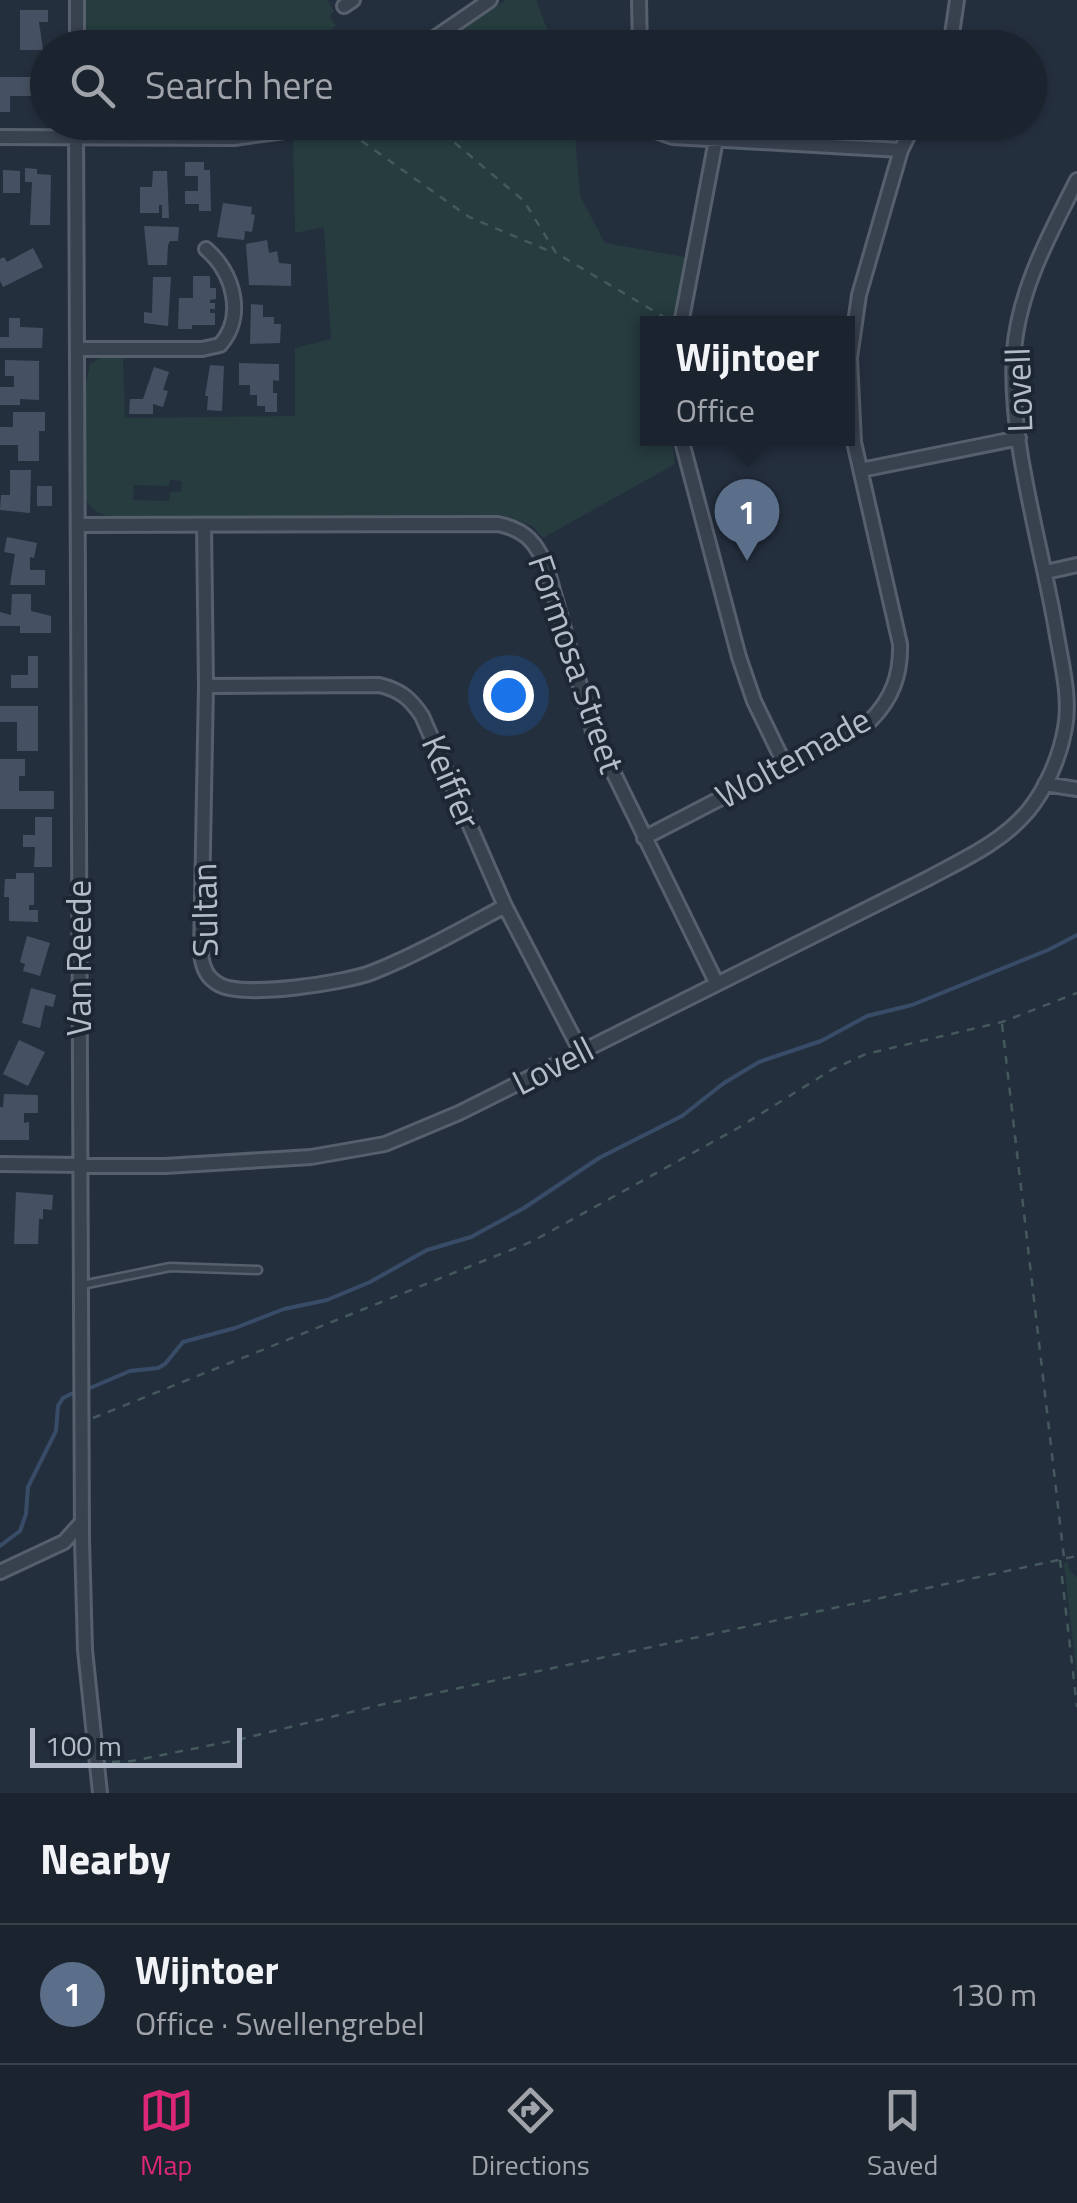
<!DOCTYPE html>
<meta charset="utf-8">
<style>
body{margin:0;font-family:"Titillium Web",sans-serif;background:#242b36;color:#f1f3f6}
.scale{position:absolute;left:30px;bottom:25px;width:212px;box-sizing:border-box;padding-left:10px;border:5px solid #b4bcc9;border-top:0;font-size:28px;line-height:35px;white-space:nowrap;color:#b4bcc9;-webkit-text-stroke:8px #1d2633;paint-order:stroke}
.you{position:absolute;left:508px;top:695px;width:35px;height:35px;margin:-25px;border:8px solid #fff;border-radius:50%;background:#1a73e8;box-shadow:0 0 0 15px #1a73e833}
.badge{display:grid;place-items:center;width:65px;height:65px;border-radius:50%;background:#db2777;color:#fff;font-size:32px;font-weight:700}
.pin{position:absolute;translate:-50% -82px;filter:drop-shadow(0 2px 5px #0008)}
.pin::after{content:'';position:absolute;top:52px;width:35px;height:30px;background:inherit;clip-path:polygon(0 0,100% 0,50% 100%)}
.popup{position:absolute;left:640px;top:316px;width:215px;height:130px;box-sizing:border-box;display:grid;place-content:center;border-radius:0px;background:#1b232e;filter:drop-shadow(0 2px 8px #0005);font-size:32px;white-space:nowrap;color:#a0a4aa}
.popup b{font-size:38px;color:#f1f3f6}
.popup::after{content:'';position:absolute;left:50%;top:100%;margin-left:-20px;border:20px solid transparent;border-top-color:#1b232e}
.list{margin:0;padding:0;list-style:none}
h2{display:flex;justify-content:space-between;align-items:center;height:130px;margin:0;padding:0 40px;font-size:42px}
h2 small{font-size:32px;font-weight:400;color:#a0a4aa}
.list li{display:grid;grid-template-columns:65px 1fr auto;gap:30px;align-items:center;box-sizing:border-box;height:140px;padding:0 40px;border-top:2px solid #39404a}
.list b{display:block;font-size:38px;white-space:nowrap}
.list p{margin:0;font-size:32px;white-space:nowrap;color:#a0a4aa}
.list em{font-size:32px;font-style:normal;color:#a0a4aa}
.icon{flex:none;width:55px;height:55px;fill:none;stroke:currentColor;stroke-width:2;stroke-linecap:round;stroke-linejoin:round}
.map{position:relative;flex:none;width:1077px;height:1793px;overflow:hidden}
.search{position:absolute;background:#1b232e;box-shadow:0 2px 8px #0004;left:30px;right:30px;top:30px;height:110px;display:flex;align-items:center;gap:25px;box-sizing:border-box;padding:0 35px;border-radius:55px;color:#a0a4aa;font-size:38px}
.sheet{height:270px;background:#1b232e}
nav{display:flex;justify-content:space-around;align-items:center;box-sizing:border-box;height:140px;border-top:2px solid #39404a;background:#1b232e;font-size:28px;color:#a0a4aa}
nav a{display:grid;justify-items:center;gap:5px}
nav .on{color:#db2777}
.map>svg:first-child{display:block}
.green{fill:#263c3f;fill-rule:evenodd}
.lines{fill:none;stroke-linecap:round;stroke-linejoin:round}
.stream{stroke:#394c67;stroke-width:4}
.building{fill:#455162}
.service-casing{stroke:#565f6c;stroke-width:11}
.minor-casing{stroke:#565f6c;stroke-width:18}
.path{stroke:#44595c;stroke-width:2.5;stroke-dasharray:8 8;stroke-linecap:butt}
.service{stroke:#38414e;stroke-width:6}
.minor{stroke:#38414e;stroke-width:12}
.labels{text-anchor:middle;stroke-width:8;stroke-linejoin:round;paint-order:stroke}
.street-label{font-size:35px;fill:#b4bcc9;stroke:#1d2633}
</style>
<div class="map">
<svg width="1077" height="1793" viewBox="0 0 1077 1793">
<rect width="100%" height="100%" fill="#242f3e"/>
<path class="green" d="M85,0H327L334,11L330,16L336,26L321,36L329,47H86Z
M506,0H536L554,47H436Z
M91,123H279L240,129L104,130Z
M325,123H574L580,196L605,243L685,257L674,323L647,324V438L672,439L675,464L543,538L532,526L501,515L136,517C115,516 97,520 86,500V384L90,364L103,356L123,355L125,418L295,416V348L331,339L324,227L295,233L293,141L307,136L306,133ZM170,480L182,481L181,492H170L169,501L133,500L134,485L169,486Z
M1068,1562L1069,1570L1077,1577V1677L1064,1564Z"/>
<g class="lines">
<path class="stream" d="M90,1388L130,1371L158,1368L165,1364L183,1342L235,1328L284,1309L327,1300L370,1282L427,1250L471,1237L524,1208L599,1158L682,1116L724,1083L759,1062L821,1041L867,1016L912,1005L1048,950L1077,935
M0,1546L20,1531L26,1514L28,1487L56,1431L58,1406L63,1398L73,1393"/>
</g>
<path class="building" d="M20,10H48V22H39L43,50H20Z
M0,77H42V96H10V112H0Z
M185,162H204V170H210L211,211H199V204H185V191H198V176H185Z
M25,168L37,169V174L51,175L50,225H30L32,182H25Z
M3,170L20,171V193H3Z
M153,171H167L169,218H162V205H159V213H140V187H152Z
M223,203L252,207L251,214L255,215L252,232L245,231L244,240L217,237Z
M144,226L179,227L178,241H170L168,245L167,265H148Z
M267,240L269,253L277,251L279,263L291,264V286L249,285L246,244Z
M33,248L43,267L3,287L0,281V259L4,257L7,262Z
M193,276H210V288H216V299L210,300V303H215V309H210V313H215V325H192V329H178L179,298H193Z
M153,277H171L168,326L144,323V312L152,313Z
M251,304L263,305V317H274V324H281L280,343L250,344Z
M9,318H20V327L43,328L42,348H0V337H9Z
M5,360L39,361V400L20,399V405H0V387H14V376H5Z
M239,363L279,364V381L273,380V393H277V412H265V406H257V395H250V385H239Z
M210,365L224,366L222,411L207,410L208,396H205Z
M154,367L169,372L163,390L168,391L163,407L153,404V414H129L130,399H143Z
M13,412H45V431H39V461H18V445H0V427H13Z
M10,470H31L30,513L0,510L1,495H10Z
M37,486H52V506H37Z
M7,537L37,543L34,558L30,557V570H45V585H10L15,554L4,552Z
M12,594H31V611L51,616V633H20V626H0V612L11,615Z
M28,656H38V688H11V675H28Z
M0,706H38V751H17V722H0Z
M0,759H25V776H19V791H54V809H0Z
M35,817H52V867H34L35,847H23V835H35Z
M16,873H34V905H29V910H38V922L9,921V897H4L5,879H16Z
M27,936L50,943L40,976L23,971L25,964L20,962Z
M31,988L56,995L53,1007L45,1005L40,1028L22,1023Z
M19,1040L45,1052L28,1086L3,1074Z
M4,1094L38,1095V1113H24V1123L29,1122V1140H0V1107H3Z
M16,1192L53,1195L52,1210L43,1209V1219H39L38,1244H14Z"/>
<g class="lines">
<g class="service-casing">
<path id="service" d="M82,1285L170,1267L258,1270"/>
</g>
<g class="minor-casing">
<path id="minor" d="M639,0L640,48
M344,6L353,0
M77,48V0
M420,48L490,0
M950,48L957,0
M76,122L82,1540L85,1650L100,1793
M646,122L653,130L673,137L901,150
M0,137L234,138L285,131L307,122
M681,324L716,140
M78,349H202L220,345C246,316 233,272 206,249
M681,438L739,657L754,701L785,765
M861,470L1019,438
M78,525L498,524C526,530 537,543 547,569L593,731L717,984
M204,525L206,686L201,954C203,969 207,978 220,985C246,998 345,983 373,972C418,954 462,929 505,906
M1046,572L1077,565
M206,686L379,685C400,690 410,698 422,716L505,906L581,1052
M1045,784L1077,789
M644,838L870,721C892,699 901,675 900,644L854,442L850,358L859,295L901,150L915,122
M0,1164L165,1166L311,1157L385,1144L459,1113L927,879C962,860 1001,843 1028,811C1046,789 1060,757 1065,728C1071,697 1061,661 1056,630C1041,542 1008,439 1014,351C1019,289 1050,234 1077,180
M0,1572L64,1542L82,1522"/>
</g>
<path class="path" d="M430,122L524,201L556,253L669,320
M319,129L339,125L469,217L554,253
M1002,1024L1064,1558
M93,1418L533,1241L738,1128L833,1069L866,1054L1002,1022L1077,993
M1060,1560L1077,1707
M112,1762L132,1761L237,1740L380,1705L1077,1556"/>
<use href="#service" class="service"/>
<use href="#minor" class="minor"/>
</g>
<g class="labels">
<g class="street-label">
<text transform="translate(1019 390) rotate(-92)" y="12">Lovell</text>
<text transform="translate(576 664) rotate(71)" y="12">Formosa Street</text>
<text transform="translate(793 758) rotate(-29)" y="12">Woltemade</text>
<text transform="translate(451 782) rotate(67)" y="12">Keiffer</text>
<text transform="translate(205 910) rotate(-91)" y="12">Sultan</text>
<text transform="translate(79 958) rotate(-90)" y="12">Van Reede</text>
<text transform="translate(553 1066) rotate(-27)" y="12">Lovell</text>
</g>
</g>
</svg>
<div class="scale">100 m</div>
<div class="you"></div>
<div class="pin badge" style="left:747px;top:561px;background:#5c6f8a">1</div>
<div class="popup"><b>Wijntoer</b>Office</div>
<div class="search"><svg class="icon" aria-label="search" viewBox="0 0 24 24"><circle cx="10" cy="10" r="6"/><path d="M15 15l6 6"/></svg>Search here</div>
</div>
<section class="sheet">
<h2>Nearby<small></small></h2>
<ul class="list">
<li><span class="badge" style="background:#5c6f8a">1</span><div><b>Wijntoer</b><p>Office · Swellengrebel</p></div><em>130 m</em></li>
</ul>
</section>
<nav>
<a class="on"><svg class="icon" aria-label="map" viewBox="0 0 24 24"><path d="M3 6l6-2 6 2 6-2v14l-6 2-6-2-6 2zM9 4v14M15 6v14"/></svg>Map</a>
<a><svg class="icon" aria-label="directions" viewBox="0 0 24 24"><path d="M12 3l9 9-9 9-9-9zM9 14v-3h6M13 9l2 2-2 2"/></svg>Directions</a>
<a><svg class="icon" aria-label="saved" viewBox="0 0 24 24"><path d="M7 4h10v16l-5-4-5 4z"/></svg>Saved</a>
</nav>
